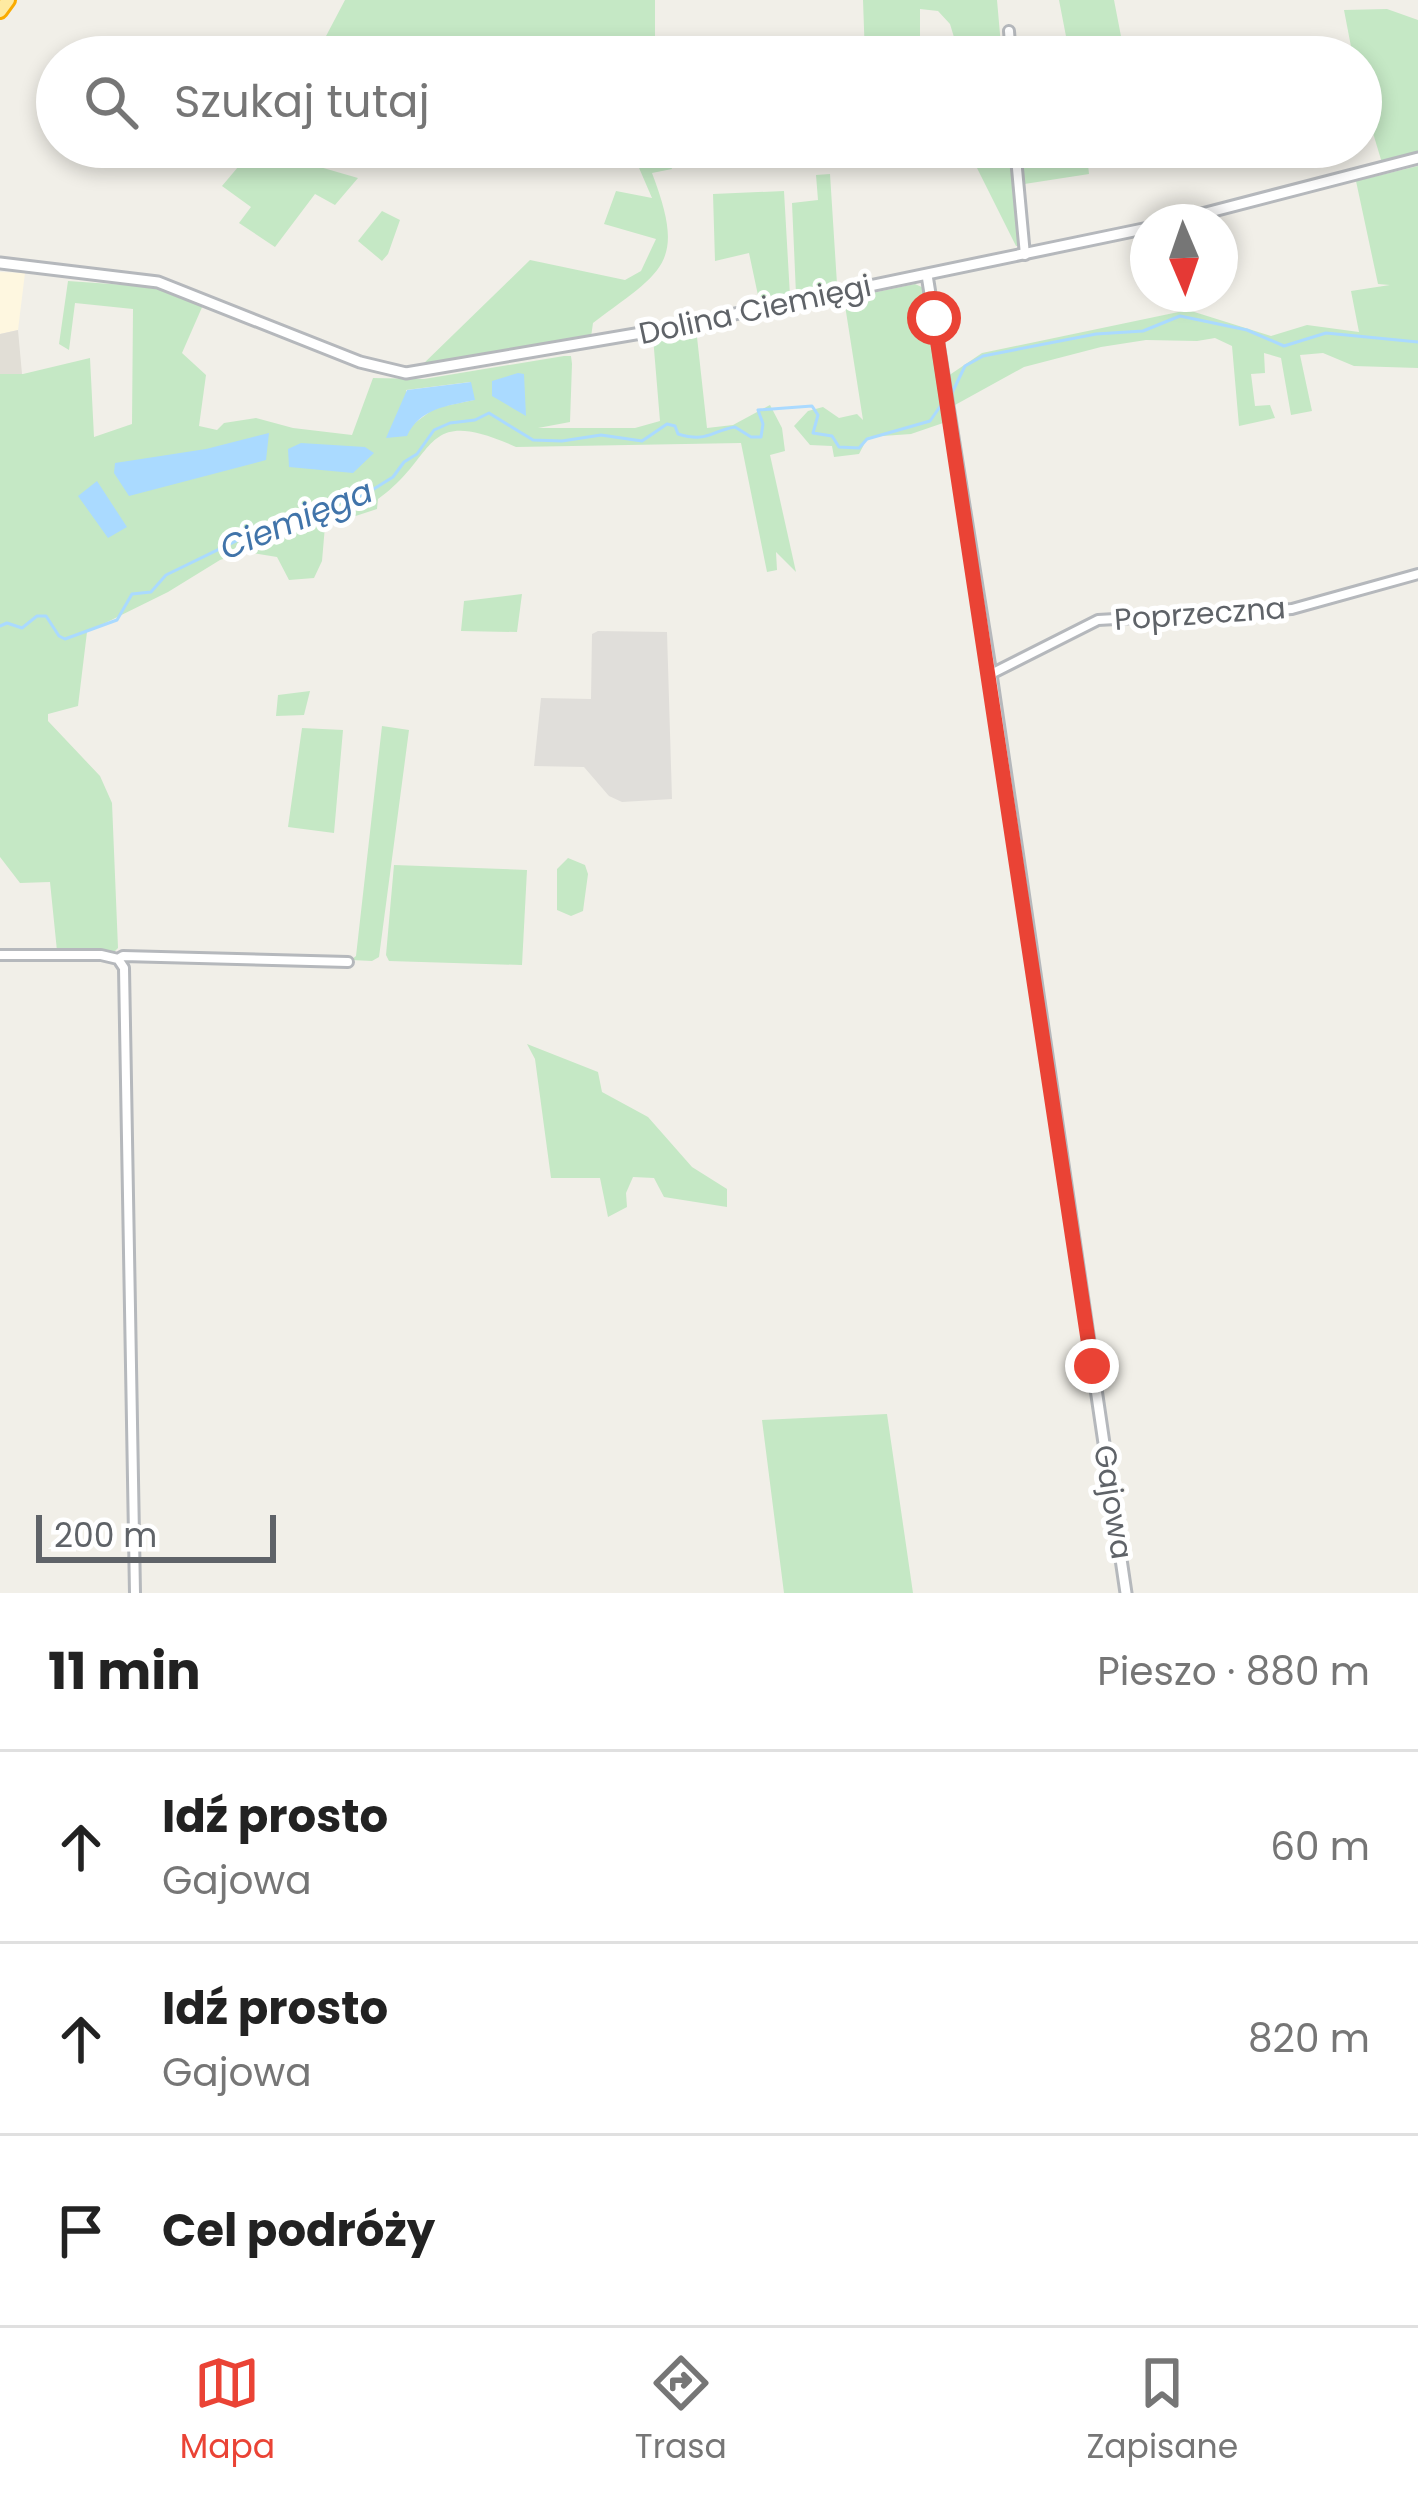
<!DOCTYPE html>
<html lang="pl">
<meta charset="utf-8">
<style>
body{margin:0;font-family:Poppins,sans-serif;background:#f2f2f2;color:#222}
.compass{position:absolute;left:1130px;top:204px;width:108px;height:108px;border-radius:50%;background:#fff;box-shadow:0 6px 18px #0003;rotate:178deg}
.scale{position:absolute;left:36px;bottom:30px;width:240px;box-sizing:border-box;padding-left:12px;border:6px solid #5f6368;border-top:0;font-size:33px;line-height:42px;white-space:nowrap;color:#5f6368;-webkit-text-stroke:9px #fff;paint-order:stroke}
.stop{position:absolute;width:36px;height:36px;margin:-27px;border:9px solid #ea4335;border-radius:50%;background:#fff}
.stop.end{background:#ea4335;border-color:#fff;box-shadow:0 3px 12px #0008}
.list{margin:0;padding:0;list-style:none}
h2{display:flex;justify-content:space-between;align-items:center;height:156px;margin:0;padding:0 48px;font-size:51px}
h2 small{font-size:39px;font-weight:400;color:#767676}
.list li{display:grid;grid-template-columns:78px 1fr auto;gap:36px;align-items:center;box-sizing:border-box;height:192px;padding:0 48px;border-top:3px solid #e0e0e0}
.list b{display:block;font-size:45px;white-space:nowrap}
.list p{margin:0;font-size:39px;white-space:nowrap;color:#767676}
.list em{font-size:39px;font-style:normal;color:#767676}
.icon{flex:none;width:66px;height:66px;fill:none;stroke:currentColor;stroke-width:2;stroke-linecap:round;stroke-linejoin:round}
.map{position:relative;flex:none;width:1418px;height:1593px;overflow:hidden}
.search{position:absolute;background:#fff;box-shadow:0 6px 18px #0003;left:36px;right:36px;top:36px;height:132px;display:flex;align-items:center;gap:30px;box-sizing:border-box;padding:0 42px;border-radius:66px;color:#767676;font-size:45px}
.sheet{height:732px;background:#fff}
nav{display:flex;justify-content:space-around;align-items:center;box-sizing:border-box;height:168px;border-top:3px solid #e0e0e0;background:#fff;font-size:33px;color:#767676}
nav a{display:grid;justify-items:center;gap:6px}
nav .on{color:#ea4335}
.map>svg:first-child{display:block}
.commercial{fill:#fef7e0}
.industrial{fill:#e0deda}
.education{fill:#e1ded6}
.green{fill:#c5e8c5;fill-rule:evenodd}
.water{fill:#aadaff}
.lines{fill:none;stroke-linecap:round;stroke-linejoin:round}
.stream{stroke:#aadaff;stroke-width:3}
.minor-casing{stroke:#b5b8bc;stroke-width:14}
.tertiary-casing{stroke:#b5b8bc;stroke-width:15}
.trunk-casing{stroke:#f9ab00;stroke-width:18}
.minor{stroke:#fff;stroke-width:8}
.tertiary{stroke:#fff;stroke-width:9}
.trunk{stroke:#feeaa1;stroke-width:12}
.route{stroke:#ea4335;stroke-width:15}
.labels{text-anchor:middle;stroke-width:10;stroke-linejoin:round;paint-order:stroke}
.street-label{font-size:30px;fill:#5f6368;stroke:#fff}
.water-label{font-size:33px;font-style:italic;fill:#4174aa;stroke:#fff}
</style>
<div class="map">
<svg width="1418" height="1593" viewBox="0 0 1418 1593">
<rect width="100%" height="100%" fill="#f1efe8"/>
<path class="commercial" d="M0,272L25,273L18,330L0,334Z"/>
<path class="industrial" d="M598,631L667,632L672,799L622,802L609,796L584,767L534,766L541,698L591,699L592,634Z"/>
<path class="education" d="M18,330L22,374H0V334Z"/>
<path class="green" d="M345,0H655V48H644V57H315Z
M863,0H997L1002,57H960L950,24L938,11L920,9V57H865Z
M1059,0H1114L1125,57H1070Z
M1387,9L1418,20V154L1382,163L1361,93V57H1353L1344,10Z
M630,147H663L672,169L652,173C687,265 663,270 593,323L591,337L419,368L530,260L625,280L641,271L656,239L604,224L616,191L652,198Z
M973,147H1086L1089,174L1018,185L1029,245L1016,246L975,164Z
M254,148L358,178L335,205L315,194L275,247L239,223L251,207L222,186Z
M1418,166V368L1354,366L1323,353L1300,355L1312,411L1291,415L1281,358L1264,353L1265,373L1251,374L1255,406L1270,405L1275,418L1239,426L1232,346L1215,338L1197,341L1146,340L1101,347L1024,367L955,405L948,376L982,353L1188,310L1271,336L1307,325L1359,332L1351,291L1390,285L1378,284L1356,181Z
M830,174L837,284L796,294L792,203L818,200L816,175Z
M784,191L790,296L759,300L749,253L715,261L713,194Z
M382,211L400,220L388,254L382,261L358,241Z
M68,281L154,287L203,305L182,353L206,375L199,426L217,430L224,423L256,418L293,428L352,435L373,378L424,379L564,356H571L572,364L570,422L538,428H635L660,421L653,337L696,328L707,428L733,425L770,405L782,428L785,451L770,455L796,572L776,552L777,570L767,572L741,443L516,447C420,404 440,455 378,499L377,509L325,526L322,561L314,578L289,580L277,557L246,552L220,560L168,592L87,632L78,706L48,714V721L100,776L112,803L118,948L114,952L57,951L50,882L20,883L0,857V374H23L90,358L94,437L132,424L133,309L75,303L69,350L59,344ZM470,382L474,400L435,408L412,425L406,390Z
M915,284L926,289L946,422L911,434L868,437L859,454L834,457L832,446L810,445L794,426L808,411L823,407L839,418L857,414L863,420L844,299Z
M522,594L517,632L461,631L464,601Z
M310,691L304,715L276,716L278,695Z
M382,726L409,730L379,957L372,961L351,960L356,956Z
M302,728L343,730L334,833L288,827Z
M568,858L585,865L588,874L583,911L571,916L557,910V869Z
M394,865L527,870L522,965L389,961L386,955Z
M527,1044L598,1072L602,1092L648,1117L692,1167L727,1189V1207L664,1197L654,1178L633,1177L626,1193L627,1207L608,1217L600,1178H551L535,1059Z
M887,1414L913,1593H784L762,1420Z"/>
<path class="water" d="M518,373L524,374L526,416L492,396V381Z
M471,382L475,400C447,406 420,408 407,436L386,438L407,390Z
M269,433L266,460L129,496L114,473L115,463L206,449Z
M301,443L365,447L374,453L353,473L289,467L288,449Z
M97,481L127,527L108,538L78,496Z"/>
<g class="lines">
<path class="stream" d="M951,395L965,366L983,356L1096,334L1143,331L1180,316L1247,330L1284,346L1326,333L1418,342
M0,626L7,623L22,628L37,616H46L59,636L65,639L117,620L132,594L151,592L166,575L275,522L364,495L393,477L404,462L417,454L434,430L450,423L475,420L489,413L533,440L562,441L601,435L642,441L667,424L675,426L678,434C708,443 710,431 735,427L751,437H761L763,424L758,410L812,406L818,415L813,433L832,436L839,447L859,448L867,439L930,421L944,401"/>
<g class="minor-casing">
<path id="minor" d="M1009,31L1011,57
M1015,147L1025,255
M991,674L1098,620L1292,609L1418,574
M0,955H101L118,959L124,968L135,1593
M118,959L123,956L348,962"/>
</g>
<g class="tertiary-casing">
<path id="tertiary" d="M1171,222L1418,158
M0,263L158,282L360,362L406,373L653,331L1148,228
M927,275L991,674L1126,1593"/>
</g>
<g class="trunk-casing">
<path id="trunk" d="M0,11L8,0"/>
</g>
<use href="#minor" class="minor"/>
<use href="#tertiary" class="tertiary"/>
<use href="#trunk" class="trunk"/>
</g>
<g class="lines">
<path class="route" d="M934,318L1092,1366"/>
</g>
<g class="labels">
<g class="street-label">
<text transform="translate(755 310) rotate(-12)" y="10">Dolina Ciemięgi</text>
<text transform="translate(1200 614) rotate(-4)" y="10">Poprzeczna</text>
<text transform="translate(1113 1502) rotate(81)" y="10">Gajowa</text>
</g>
<g class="water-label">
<text transform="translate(296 519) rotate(-22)" y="12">Ciemięga</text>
</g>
</g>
</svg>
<svg class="compass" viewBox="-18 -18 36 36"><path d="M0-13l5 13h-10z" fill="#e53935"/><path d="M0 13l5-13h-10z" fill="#767676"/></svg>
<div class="scale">200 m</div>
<div class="stop" style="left:934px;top:318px"></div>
<div class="stop end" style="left:1092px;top:1366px"></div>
<div class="search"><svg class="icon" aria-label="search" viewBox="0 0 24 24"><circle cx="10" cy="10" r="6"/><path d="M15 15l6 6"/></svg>Szukaj tutaj</div>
</div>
<section class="sheet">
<h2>11 min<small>Pieszo · 880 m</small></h2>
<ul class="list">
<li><svg class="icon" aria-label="ahead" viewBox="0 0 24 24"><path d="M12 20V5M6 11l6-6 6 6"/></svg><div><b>Idź prosto</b><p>Gajowa</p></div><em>60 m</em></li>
<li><svg class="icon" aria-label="ahead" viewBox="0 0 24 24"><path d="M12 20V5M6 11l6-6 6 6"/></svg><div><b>Idź prosto</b><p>Gajowa</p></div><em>820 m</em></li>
<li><svg class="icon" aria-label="arrive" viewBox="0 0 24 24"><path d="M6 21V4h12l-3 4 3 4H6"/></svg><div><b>Cel podróży</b></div></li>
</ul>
</section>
<nav>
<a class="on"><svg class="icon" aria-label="map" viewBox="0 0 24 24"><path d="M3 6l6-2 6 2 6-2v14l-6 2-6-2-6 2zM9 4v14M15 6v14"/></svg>Mapa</a>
<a><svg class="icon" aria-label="directions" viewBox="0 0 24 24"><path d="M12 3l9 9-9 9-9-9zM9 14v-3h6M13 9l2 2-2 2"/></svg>Trasa</a>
<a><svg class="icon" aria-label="saved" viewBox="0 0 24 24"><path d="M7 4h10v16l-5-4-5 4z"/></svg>Zapisane</a>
</nav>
